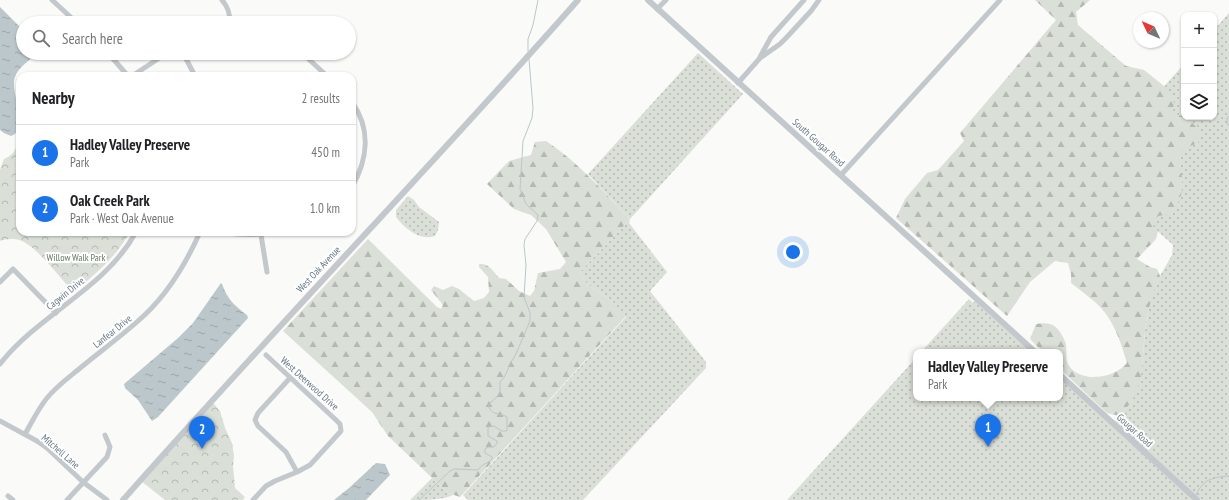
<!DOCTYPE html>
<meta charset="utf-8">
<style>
body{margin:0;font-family:"PT Sans Narrow",sans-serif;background:#f2f2f2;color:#202124}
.controls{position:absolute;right:12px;top:12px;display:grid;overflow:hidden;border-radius:8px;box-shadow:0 1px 3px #0004}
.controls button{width:36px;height:36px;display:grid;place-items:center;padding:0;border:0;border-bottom:1px solid #e0e0e0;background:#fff;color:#202124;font:20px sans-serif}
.compass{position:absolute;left:1133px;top:12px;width:36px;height:36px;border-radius:50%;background:#fff;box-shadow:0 1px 3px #0004;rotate:314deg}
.you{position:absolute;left:793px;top:252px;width:14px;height:14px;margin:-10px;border:3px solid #fff;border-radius:50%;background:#1a73e8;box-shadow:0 0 0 6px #1a73e833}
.badge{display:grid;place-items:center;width:26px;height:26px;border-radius:50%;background:#1a73e8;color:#fff;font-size:13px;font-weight:700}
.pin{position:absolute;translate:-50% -33px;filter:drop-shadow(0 1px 2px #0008)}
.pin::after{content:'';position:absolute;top:21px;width:14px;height:12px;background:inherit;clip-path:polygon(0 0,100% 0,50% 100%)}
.popup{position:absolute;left:913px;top:349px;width:150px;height:52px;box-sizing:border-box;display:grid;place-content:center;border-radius:8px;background:#fff;filter:drop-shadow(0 1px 3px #0005);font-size:13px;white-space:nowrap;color:#757577}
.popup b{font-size:15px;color:#202124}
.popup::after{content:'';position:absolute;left:50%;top:100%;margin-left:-8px;border:8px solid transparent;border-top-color:#fff}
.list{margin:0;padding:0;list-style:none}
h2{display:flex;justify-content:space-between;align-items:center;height:52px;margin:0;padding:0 16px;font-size:17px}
h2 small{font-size:13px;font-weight:400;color:#757577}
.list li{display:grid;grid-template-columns:26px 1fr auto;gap:12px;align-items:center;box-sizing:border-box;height:56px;padding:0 16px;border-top:1px solid #e0e0e0}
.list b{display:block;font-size:15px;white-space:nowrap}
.list p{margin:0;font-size:13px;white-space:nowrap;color:#757577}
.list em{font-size:13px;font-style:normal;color:#757577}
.icon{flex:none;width:22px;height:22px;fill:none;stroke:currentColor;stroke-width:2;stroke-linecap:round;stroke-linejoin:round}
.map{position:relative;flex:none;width:1229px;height:500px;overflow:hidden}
.search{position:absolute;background:#fff;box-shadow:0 1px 3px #0004;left:16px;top:16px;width:340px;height:44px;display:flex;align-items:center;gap:10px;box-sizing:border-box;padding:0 14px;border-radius:22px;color:#757577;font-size:15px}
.panel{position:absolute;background:#fff;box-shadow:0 1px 3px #0004;left:16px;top:72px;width:340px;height:164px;border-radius:12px}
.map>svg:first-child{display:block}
.grass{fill:url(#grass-dots)}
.forest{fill:url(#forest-firs)}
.park{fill:url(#park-crowns)}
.water{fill:url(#water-ripples)}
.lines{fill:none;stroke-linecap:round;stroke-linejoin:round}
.stream{stroke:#bbc7cb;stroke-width:1}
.minor{stroke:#c3c8cc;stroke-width:5}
.tertiary{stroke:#c3c8cc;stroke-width:6}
.labels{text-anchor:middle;stroke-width:4;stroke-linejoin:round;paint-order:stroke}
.street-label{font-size:10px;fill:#657683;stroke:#fff}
.park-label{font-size:10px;fill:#687a64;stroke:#fff}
</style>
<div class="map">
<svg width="1229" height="500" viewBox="0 0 1229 500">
<defs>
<pattern id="grass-dots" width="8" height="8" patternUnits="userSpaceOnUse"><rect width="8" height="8" fill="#dadfd7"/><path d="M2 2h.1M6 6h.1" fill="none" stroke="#b4b9b4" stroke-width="1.8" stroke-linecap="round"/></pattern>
<pattern id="forest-firs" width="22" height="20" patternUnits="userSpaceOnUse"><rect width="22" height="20" fill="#dadfd7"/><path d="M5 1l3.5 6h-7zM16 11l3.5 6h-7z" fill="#b4b9b4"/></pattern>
<pattern id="park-crowns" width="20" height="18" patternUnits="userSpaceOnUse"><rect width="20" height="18" fill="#dadfd7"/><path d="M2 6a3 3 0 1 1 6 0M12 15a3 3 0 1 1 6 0" fill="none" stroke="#b4b9b4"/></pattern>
<pattern id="water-ripples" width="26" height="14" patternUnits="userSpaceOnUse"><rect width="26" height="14" fill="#bbc7cb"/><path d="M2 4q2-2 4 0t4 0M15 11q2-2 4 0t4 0" fill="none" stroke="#9ca6aa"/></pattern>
</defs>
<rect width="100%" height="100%" fill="#fafaf8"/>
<path class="grass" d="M1229,13V500H1201L1114,422L1131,402L1142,367L1145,331L1150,299L1160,276L1172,255L1173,245L1090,170L1184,64V117H1214V30Z
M698,53L743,94L630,219L629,223L667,272L650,291L706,362V368L583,500H468L463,495L626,317L611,300L587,284L580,272L630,219L588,174Z
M408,196L414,200L419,207L439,222L438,230L435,236C420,241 405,229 396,217V210Z
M969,299L973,303L975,301L1031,352H921Z
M916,358V398H1060V379L1193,500H787Z
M432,478L448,493L453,495C443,500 423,500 410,500Z"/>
<path class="forest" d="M1035,0H1090L1076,12L1078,25L1126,66L1144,70L1164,86L1171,93L1174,102L1173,113L1188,118L1197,128L1200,136L1198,143L1185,148L1178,156C1183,180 1187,194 1170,214L1158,216L1153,226L1158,231L1156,239L1137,259L1150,267L1157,269L1160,276C1152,295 1147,311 1145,332C1142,355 1145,382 1131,402C1128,407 1123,411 1119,416L1107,413L1060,369V352H1043L1030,339L1036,324C1050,322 1056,324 1063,337C1064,340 1066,342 1066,345C1067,351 1065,359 1068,364C1079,384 1114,379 1127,363C1121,342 1113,318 1096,303C1088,296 1080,290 1071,283V274L1068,263L1055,261L1030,282L1007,316L896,218L905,199L927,173L938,170L964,141L960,133L1056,20Z
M546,141C578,162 603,191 630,219L580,272L587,284L611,300L626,316L460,497L448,493L388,436L372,412L283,331L368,239L437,307L441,309L443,305L431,290L434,286L443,290L452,286L459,289L474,301L484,298L489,292L488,277L479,267V264C489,263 493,271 499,278L506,279L519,291L530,296L534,291L538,273L560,269L566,262L546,229L531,215L514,209L487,184L509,161L531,155L535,142Z"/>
<path class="park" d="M20,139V232H130C116,257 95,275 73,292C61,279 35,244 19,240C14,238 4,239 0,241V170L4,159C15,154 15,150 20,139Z
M213,403L220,411L225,428L232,443L234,456L233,466L235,488L245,497L243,500H165L141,481Z"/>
<path class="water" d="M0,7L23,30V53H36C30,61 18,67 15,77C9,92 31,129 11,136L4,133L0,130Z
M221,283L222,284C228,300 234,305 247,315L248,318L158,417L152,421L138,400L125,388L124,384L178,338L193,323Z
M376,463L385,464L390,475L366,500H334L349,488Z"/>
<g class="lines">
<path class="stream" d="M528,51V39L533,25L538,0
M1229,116L1227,118V123L1229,126
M1196,495C1203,479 1213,477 1229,476
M419,500L450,471L454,469L478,470C484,462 486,465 492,459V457L485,453V449L488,447H494L497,443V441L488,436V427L494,426L502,431H507V417C499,412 489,416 489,404L500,394V382L505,376L511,362L515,356L530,321V313L524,297L526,265L524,245L525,239L537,221L538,215L526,204L520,189L523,141L532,118L533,108L529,59"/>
<path class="minor" d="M52,0L77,23
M222,0C228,7 230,13 230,23
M657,9L666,0
M108,53L128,76
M183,53L195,76
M302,53L327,76
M760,57L771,37L804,0
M132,76L167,53
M738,83L760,58L780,44L786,38L811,11L819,0
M352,102C371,129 368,159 352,187
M841,175L1000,0
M223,232C240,235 255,236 272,232
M261,235L267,272
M0,282L13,269L56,313
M0,364C39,314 105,289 136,232
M290,378L258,413L255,420L258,426L286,452L297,472
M0,421L37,441L47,448L83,482L107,500
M25,434C32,422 38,409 47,398C56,387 68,378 79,369C98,353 119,338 138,321C166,297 185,266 200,232
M8,496L13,500
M67,500L107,457L110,447L105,435
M253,500L266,486L275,481L297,472L310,465L341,431L340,424L336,420L266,355"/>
<path class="tertiary" d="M648,0L1035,352
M1060,375L1197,500
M123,500C272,331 429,169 578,0"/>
</g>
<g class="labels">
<g class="street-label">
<text transform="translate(819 142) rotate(42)" y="4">South Gougar Road</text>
<text transform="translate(318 269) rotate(-47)" y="4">West Oak Avenue</text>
<text transform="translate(65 293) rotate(-39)" y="4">Cagwin Drive</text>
<text transform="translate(112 331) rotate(-39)" y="4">Lanfear Drive</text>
<text transform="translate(310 383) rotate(42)" y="4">West Deerwood Drive</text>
<text transform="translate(1135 430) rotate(42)" y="4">Gougar Road</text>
<text transform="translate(61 451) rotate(41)" y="4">Mitchell Lane</text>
</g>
<g class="park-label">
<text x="76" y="261">Willow Walk Park</text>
</g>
</g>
</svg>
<div class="controls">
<button>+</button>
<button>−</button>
<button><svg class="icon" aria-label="layers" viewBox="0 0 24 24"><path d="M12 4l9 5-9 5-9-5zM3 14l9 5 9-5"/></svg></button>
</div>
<svg class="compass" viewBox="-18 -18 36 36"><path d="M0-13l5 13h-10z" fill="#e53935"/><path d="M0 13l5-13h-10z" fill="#757577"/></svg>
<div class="you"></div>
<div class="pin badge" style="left:988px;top:447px">1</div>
<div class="popup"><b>Hadley Valley Preserve</b>Park</div>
<div class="pin badge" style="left:202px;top:449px">2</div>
<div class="search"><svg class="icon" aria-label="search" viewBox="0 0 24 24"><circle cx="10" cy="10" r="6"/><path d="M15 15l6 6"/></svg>Search here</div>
<section class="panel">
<h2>Nearby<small>2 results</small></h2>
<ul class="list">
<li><span class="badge">1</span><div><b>Hadley Valley Preserve</b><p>Park</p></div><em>450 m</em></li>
<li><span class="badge">2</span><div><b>Oak Creek Park</b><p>Park · West Oak Avenue</p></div><em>1.0 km</em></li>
</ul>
</section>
</div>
